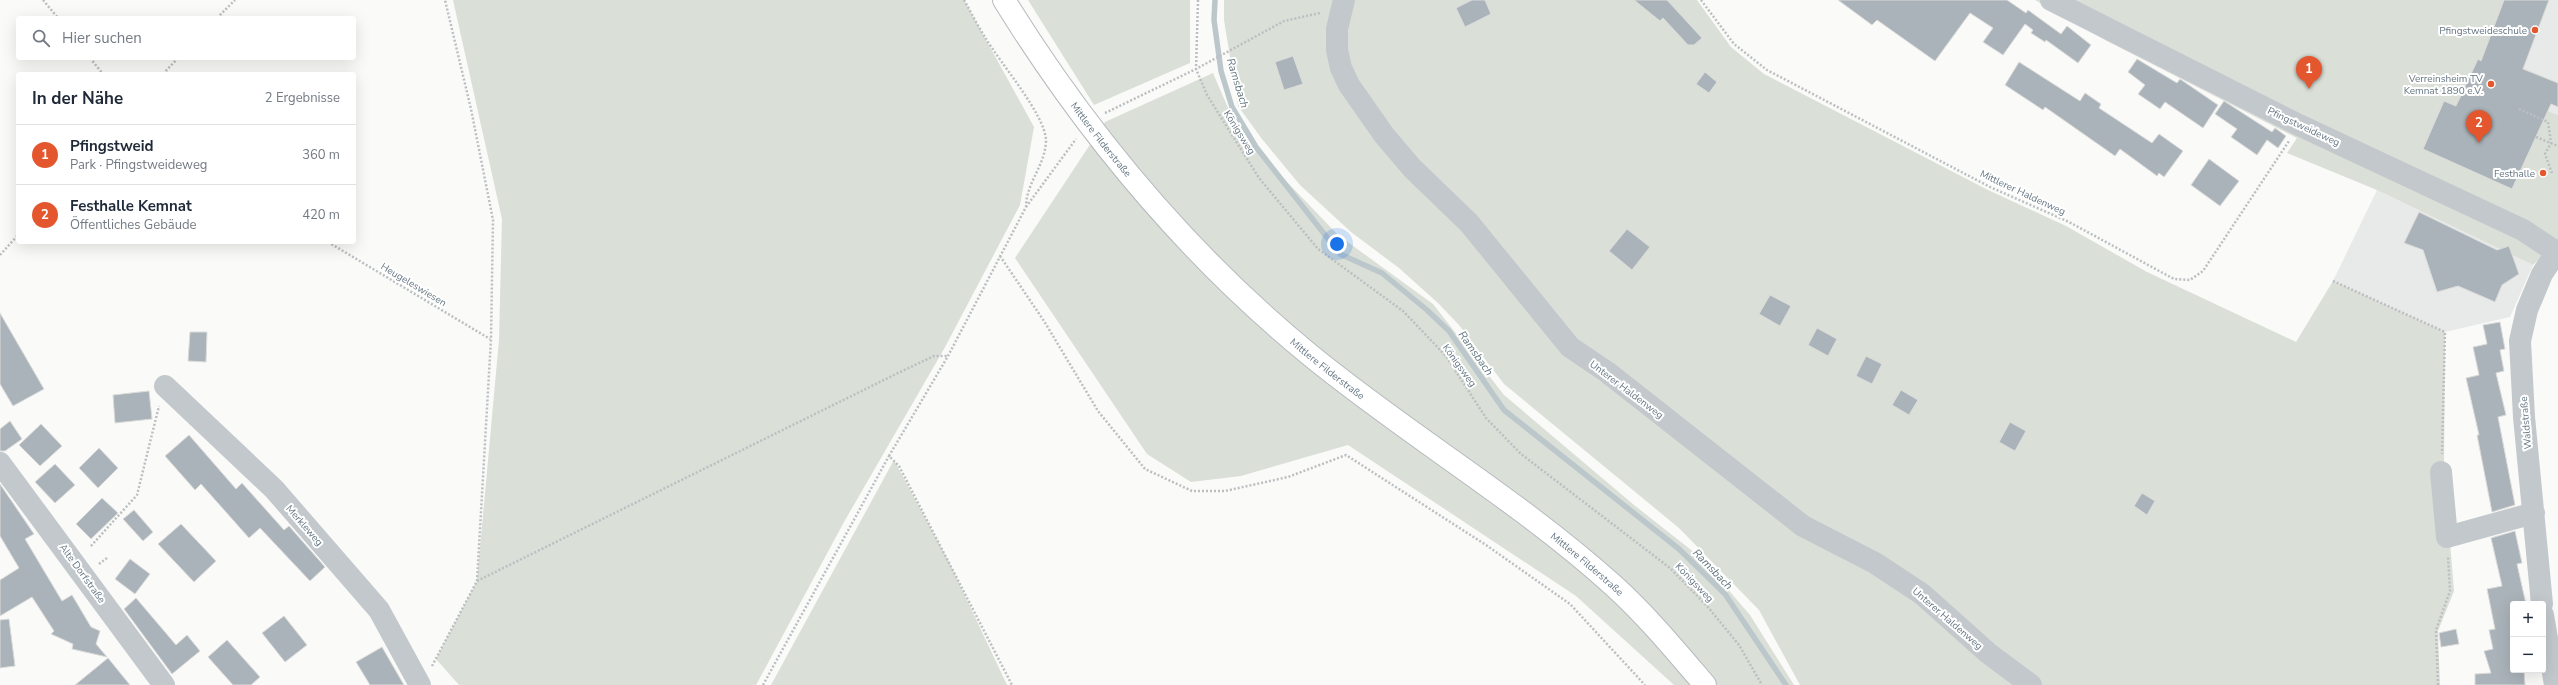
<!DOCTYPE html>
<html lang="de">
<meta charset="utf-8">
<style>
body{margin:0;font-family:"Nunito Sans",sans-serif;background:#f2f2f3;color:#1f2937}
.controls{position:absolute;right:12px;bottom:12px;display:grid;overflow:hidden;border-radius:4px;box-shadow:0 4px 16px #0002}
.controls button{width:36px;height:36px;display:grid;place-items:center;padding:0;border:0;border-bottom:1px solid #e0e1e3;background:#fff;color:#1f2937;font:20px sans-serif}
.you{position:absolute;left:1337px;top:244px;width:14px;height:14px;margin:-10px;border:3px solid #fff;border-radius:50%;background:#1a73e8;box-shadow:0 0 0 6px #1a73e833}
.badge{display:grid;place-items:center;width:26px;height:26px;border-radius:50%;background:#e4572e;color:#fff;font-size:13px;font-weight:700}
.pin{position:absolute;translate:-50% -33px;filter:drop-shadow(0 1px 2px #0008)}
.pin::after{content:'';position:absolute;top:21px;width:14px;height:12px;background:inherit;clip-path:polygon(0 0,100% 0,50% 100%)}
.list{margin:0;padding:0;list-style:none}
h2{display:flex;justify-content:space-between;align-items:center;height:52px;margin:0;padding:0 16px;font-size:17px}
h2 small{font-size:13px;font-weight:400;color:#747a83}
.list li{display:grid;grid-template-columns:26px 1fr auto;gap:12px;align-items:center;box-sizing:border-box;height:60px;padding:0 16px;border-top:1px solid #e0e1e3}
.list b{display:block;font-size:15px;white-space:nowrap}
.list p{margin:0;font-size:13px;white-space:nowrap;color:#747a83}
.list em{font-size:13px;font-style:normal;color:#747a83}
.icon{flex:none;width:22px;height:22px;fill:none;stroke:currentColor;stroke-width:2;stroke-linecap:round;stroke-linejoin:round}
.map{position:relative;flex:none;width:2558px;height:685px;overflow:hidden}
.search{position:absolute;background:#fff;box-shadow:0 4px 16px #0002;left:16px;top:16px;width:340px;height:44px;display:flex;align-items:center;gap:10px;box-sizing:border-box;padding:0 14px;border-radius:4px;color:#747a83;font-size:15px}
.panel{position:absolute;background:#fff;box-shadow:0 4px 16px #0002;left:16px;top:72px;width:340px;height:172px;border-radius:4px}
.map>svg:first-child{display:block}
.built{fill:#e8e9e9}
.green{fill:#dadfd7}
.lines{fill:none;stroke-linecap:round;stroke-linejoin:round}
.stream{stroke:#bbc7cb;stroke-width:5.5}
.building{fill:#aab3b9;stroke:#dcdcda}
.major-casing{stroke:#b5babe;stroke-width:24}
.path{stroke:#bbbfc2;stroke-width:2.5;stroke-dasharray:2 2;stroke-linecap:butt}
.minor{stroke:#c3c8cc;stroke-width:22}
.major{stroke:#fff;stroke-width:22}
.poi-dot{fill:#e4572e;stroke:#fff;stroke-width:1.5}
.labels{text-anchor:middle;stroke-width:4;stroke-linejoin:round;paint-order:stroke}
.poi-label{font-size:10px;fill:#657683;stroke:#fff;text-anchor:end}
.street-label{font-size:10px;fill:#657683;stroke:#fff}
.water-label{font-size:11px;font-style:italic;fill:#60757c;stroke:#fff}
</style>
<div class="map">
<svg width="2558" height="685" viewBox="0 0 2558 685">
<rect width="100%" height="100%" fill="#fafaf8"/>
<path class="built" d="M2521,0H2558V115L2533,105L2501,60Z
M2377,190L2533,265L2510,317L2445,332L2333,281Z"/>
<path class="green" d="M453,0H964L1034,127L1020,205L944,349L844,522L756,685H459L436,659L477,581L499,340L502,219Z
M1028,0H1190V63L1094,105Z
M1224,0H1697L1731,47L1764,74L1988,190L2066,226L2147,272L2296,342L2333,281L2445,332L2444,470L2454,591L2438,631L2440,685H1800L1759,610L1679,528L1504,384L1459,325L1438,303L1399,268L1351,232L1300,185L1262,139L1238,106L1224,20Z
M2035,0H2521L2501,59L2544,77L2533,105L2558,115V242L2533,265L2377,190L2287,153L2297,138L2105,40Z
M1213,73L1238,131L1338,235L1433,304L1504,395L1634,505L1700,557L1750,615L1794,685H1674L1576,596L1348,445L1241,476L1191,482L1147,454L1015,258L1105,122Z
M894,460L950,564L1007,685H771Z"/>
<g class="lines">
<path class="stream" d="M1215,0L1214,20L1221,71L1232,107L1256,147L1340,254L1382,273L1427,310L1449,331L1504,410L1679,549L1725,594L1786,685"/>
</g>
<path class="building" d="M1472,0H1485L1491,14L1465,27L1456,8Z
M1634,0H1667L1702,38L1694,45H1688L1663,18L1660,21Z
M1838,0H2007L2026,13L2028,10L2061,34L2067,26L2091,45L2078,63L2046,40L2045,42L2031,33L2033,30L2025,24L2003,55L1983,42L1993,28L1970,13L1935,61L1877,20L1872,25Z
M2504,0H2549L2523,69L2558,83V107L2551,104L2512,189L2423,149L2444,101L2456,106L2478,59L2481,61Z
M1293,56L1303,84L1284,90L1275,62Z
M2137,59L2177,83L2180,79L2218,105L2203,128L2165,102L2160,109L2138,94L2145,85L2128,72Z
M2019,62L2080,101L2085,93L2101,104L2099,108L2152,143L2159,134L2183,151L2164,177L2159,173L2157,176L2120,149L2115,156L2045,107L2043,110L2005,85Z
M1705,72L1717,82L1709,93L1696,84Z
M2224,101L2272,132L2275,128L2286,136L2278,148L2267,140L2257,155L2231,137L2237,129L2215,114Z
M2209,159L2239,181L2220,206L2191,185Z
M2419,212L2497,250L2509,246L2519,274L2502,285L2495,302L2458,286L2437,292L2423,250L2404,243Z
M1627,229L1650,247L1632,270L1609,251Z
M1770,295L1791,306L1780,326L1759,314Z
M0,313L44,389L13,406L0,384Z
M2500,322L2505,349L2500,350L2504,371L2496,373L2506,415L2498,417L2515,505L2492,512L2477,435H2479L2466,378L2479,375L2473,347L2487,344L2483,325Z
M1817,328L1837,339L1828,356L1808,345Z
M190,332H207L206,362L188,361Z
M1866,356L1882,364L1872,384L1856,376Z
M1901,390L1918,400L1909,415L1892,405Z
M149,391L152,419L115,423L113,395Z
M10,421L22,439L5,451H0V429Z
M2010,422L2026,431L2015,451L1999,442Z
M41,424L62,446L40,466L19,445Z
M189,435L236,489L242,483L284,530L289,526L325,567L310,581L260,528L249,538L201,484L195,490L165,456Z
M99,448L118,468L98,488L79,468Z
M55,464L75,485L55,503L35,482Z
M0,484L34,534L25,539L62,601L72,595L91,627L100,631L96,644L107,657L72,649L73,644L51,634L54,631L32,597L0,616V580L19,568L0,536Z
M2142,493L2155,501L2147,515L2134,506Z
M102,498L118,513L91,539L76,524Z
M134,510L153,532L143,541L123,519Z
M181,524L216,561L194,582L158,544Z
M2515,531L2522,563L2517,564L2526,604H2513V671L2524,670L2525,685H2475V674L2491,673L2484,651L2493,649L2489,630L2495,629L2487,589L2502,586L2491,538Z
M130,559L150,574L135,594L115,579Z
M136,598L176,645L187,635L200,651L172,674L124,609Z
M284,616L307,645L285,662L262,633Z
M9,619L15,666L0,668V620Z
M2456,629L2459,644L2441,647L2439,633Z
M227,640L260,677L251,685H233L208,657Z
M382,647L404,685H370L356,662Z
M108,658L130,685H75Z"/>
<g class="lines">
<g class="major-casing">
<g id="major">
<path id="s1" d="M1004,0C1087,134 1188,255 1310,355C1409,436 1520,501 1614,586C1647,616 1676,651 1705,685"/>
</g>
</g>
<path class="path" d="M43,0L58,18
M964,0C971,12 977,25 985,37C999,62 1046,115 1046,141C1045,166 1026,183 1026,207L948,356L889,456L899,466L1012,685
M1198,0L1196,69L1207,95L1259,178L1318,249L1403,311L1446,356L1486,418L1521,454L1670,568L1707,606L1739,645L1762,685
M1701,0L1734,44L1767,70L1990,187L2069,222L2174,279L2190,280L2203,271L2289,141
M217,18L235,0
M90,58L103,74
M163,74L178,58
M2519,109L2548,122L2551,143L2545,154L2552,173
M1105,113L1196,69L1284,21L1320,13
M2536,137L2558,146
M1026,207L1076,139
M328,242L490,339
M0,255L18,235
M1000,256L1044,321L1098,411L1145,469L1192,491H1225L1288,477L1346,455L1486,545L1570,604L1645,685
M2333,281L2445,332L2442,454
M91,546L137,495L159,406
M99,564L107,558
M477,581L896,374L934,356H948
M432,666L477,581L491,339L493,220L471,109L445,0
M763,685L889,456
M2438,685L2436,630L2450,591L2448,556"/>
<path class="minor" d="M1344,0L1337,29V50L1341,68L1349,85L1384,135L1412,168L1469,223L1570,347L1607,372L1803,526L1875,563L1922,594L1988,653L2031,685
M2051,0L2299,125L2523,230L2556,252
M165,386L274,489L379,610L420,685
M0,463L164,685
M2441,472L2447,537L2534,513
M2542,604L2524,417L2520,341L2527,310L2542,274L2558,250
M2543,615L2555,685"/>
<use href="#major" class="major"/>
</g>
<g class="poi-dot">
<circle cx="2535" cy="30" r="4"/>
<circle cx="2491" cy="84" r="4"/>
<circle cx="2543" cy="173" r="4"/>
</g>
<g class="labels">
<g class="poi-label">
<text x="2527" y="34">Pfingstweideschule</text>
<text x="2483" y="82">Verreinsheim TV<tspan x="2483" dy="12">Kemnat 1890 e.V.</tspan></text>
<text x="2535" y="177">Festhalle</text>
</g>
<g class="street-label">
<text transform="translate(2304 126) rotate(25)" y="4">Pfingstweideweg</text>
<text transform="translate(1240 132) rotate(58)" y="4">Königsweg</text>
<text dy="4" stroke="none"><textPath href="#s1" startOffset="170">Mittlere Filderstraße</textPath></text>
<text transform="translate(2023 192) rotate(25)" y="4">Mittlerer Haldenweg</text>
<text transform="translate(414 284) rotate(31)" y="4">Heugeleswiesen</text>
<text transform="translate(1460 365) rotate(54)" y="4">Königsweg</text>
<text dy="4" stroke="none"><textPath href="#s1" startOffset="493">Mittlere Filderstraße</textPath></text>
<text transform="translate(1627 389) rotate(37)" y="4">Unterer Haldenweg</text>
<text transform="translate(2525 423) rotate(-95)" y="4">Waldstraße</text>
<text transform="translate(305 525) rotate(49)" y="4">Merkleweg</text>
<text dy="4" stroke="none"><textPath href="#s1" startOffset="818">Mittlere Filderstraße</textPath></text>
<text transform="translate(83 573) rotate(54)" y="4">Alte Dorfstraße</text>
<text transform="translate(1695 582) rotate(46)" y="4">Königsweg</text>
<text transform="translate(1948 618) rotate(41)" y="4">Unterer Haldenweg</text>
</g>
<g class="water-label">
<text transform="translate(1238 83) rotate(73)" y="4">Ramsbach</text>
<text transform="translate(1476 353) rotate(55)" y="4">Ramsbach</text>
<text transform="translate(1713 569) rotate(46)" y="4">Ramsbach</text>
</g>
</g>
</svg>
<div class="controls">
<button>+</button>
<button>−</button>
</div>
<div class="you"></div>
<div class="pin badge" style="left:2309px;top:89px">1</div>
<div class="pin badge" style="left:2479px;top:143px">2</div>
<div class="search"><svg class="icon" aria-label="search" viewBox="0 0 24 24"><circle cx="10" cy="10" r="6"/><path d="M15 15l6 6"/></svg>Hier suchen</div>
<section class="panel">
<h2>In der Nähe<small>2 Ergebnisse</small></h2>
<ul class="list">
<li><span class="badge">1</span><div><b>Pfingstweid</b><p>Park · Pfingstweideweg</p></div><em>360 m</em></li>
<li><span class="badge">2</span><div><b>Festhalle Kemnat</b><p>Öffentliches Gebäude</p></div><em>420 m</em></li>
</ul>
</section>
</div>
